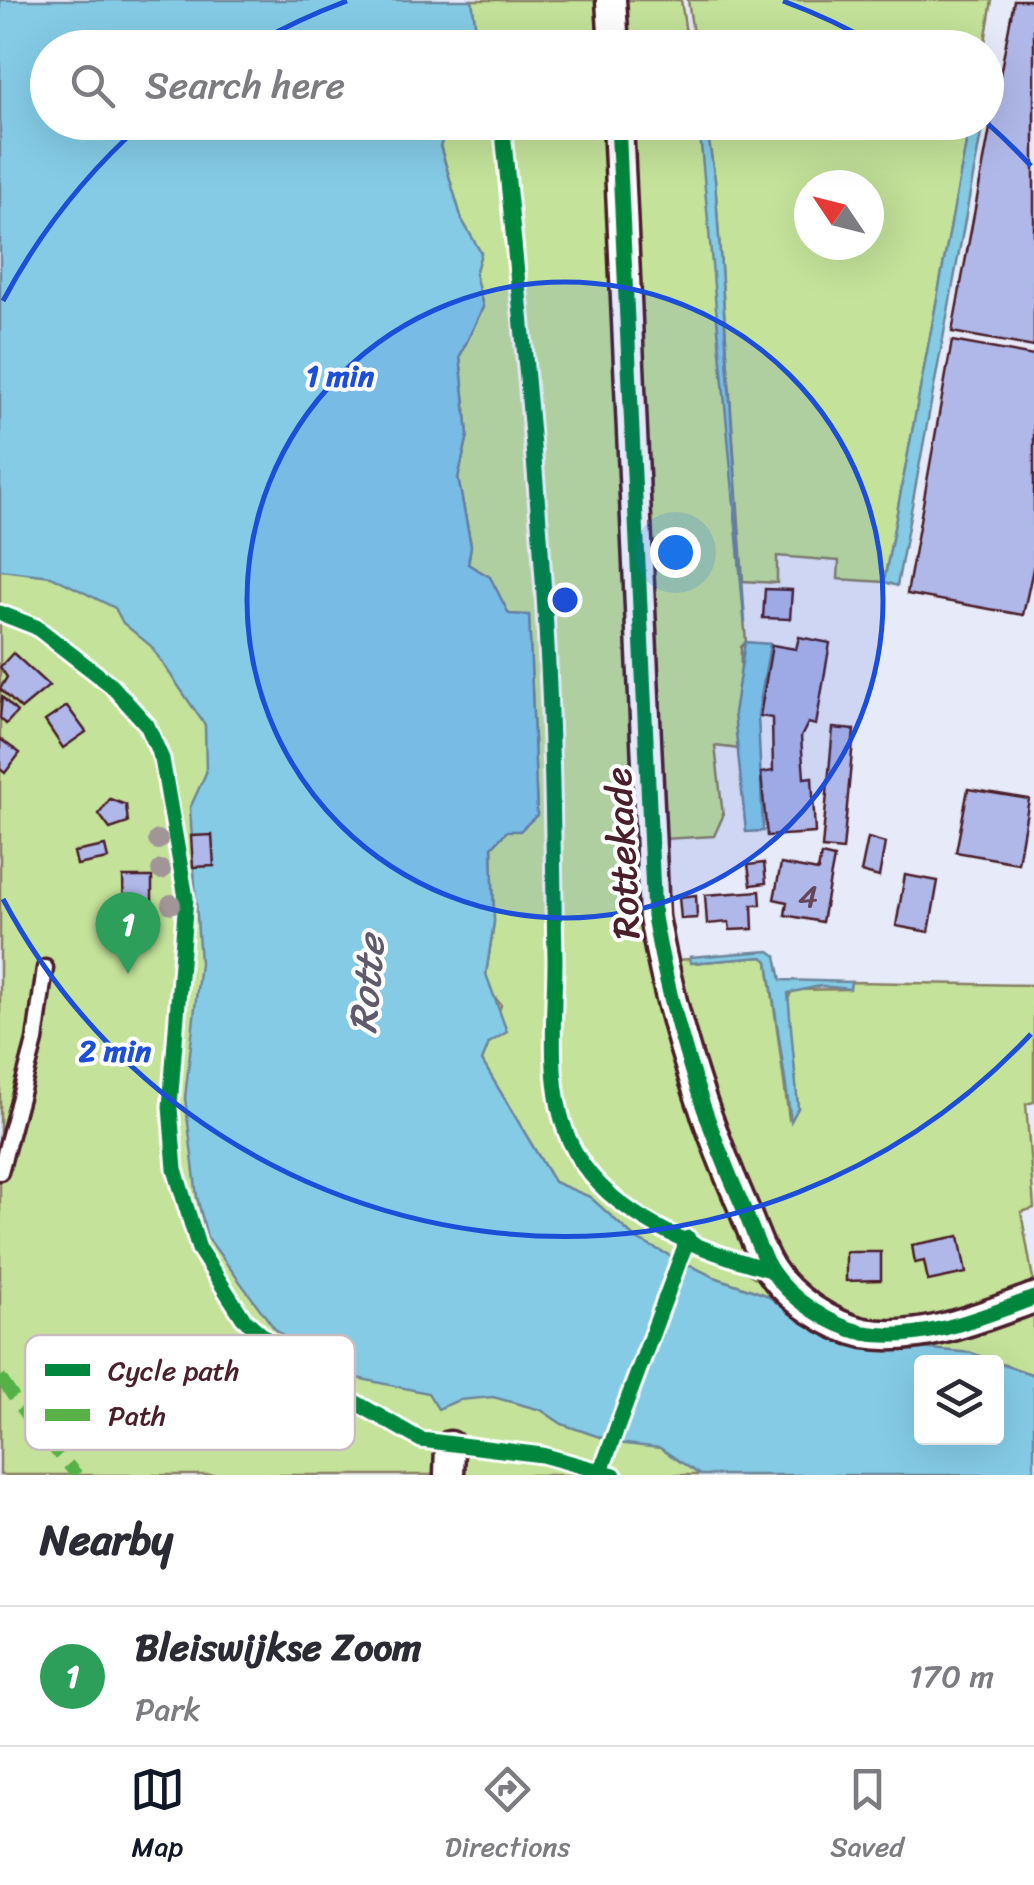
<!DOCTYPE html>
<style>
body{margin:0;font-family:Sriracha,sans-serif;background:#f2f2f3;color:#2b2b33}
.controls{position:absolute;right:30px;bottom:30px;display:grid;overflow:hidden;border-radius:10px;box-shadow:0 10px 40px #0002}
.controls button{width:90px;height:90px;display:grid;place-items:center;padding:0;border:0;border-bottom:2px solid #e1e1e2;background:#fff;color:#2b2b33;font:50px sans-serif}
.compass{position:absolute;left:794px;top:170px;width:90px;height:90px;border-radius:50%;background:#fff;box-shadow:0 10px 40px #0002;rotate:305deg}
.you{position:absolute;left:675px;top:552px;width:35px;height:35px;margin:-25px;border:8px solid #fff;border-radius:50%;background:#1a73e8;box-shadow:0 0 0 15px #1a73e833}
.badge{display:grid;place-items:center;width:65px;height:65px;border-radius:50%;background:#111827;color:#fff;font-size:32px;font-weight:700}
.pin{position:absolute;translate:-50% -82px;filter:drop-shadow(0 2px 5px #0008)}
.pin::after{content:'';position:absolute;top:52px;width:35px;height:30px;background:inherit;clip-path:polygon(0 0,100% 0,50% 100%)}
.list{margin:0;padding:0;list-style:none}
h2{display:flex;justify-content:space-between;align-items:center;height:130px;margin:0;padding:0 40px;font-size:42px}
h2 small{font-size:32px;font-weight:400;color:#7c7c81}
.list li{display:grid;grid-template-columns:65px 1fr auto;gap:30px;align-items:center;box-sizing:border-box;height:140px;padding:0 40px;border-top:2px solid #e1e1e2}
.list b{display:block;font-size:38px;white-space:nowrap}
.list p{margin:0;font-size:32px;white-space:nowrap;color:#7c7c81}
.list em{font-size:32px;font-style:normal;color:#7c7c81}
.icon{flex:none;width:55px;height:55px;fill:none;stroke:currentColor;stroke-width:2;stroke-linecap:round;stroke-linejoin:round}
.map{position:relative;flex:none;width:1034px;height:1475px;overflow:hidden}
.search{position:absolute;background:#fff;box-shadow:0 10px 40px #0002;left:30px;right:30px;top:30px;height:110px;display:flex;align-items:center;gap:25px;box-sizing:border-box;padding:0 35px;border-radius:55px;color:#7c7c81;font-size:38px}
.sheet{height:270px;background:#fff}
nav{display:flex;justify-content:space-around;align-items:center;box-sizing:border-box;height:140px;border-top:2px solid #e1e1e2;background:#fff;font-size:28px;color:#7c7c81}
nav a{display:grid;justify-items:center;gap:5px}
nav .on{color:#111827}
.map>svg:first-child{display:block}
.green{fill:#c4e29a;stroke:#878062;stroke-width:2.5;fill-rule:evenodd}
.water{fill:#85cbe6;stroke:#6d869b;stroke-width:2.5}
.pier{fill:#e7eaf8}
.building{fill:#b0b8e9;stroke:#4a1f2b;stroke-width:2.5}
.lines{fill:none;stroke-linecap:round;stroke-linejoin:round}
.lane-casing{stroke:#4a1f2b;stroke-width:21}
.street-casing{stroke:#4a1f2b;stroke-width:35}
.lane{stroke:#fff;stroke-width:14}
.street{stroke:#fff;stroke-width:28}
.quiet{stroke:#57b146;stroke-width:12;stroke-dasharray:25 12;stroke-linecap:butt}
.cycleway-casing{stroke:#fff;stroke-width:21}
.cycleway{stroke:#00873e;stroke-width:15}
.tree{fill:#a19597}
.ring{fill:none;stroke:#1d4ed8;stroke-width:5}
.labels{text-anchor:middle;stroke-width:8;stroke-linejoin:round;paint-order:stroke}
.number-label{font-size:32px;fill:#64455a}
.street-label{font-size:38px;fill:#4a1f2b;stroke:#fff}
.water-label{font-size:40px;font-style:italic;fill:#5f5b6c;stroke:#fff}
.key{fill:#fff;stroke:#c9bcbf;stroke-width:2.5}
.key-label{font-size:28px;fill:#4a1f2b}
.centre{fill:#1d4ed8;stroke:#fff;stroke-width:5}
.ring-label{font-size:30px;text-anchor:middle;font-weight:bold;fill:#1d4ed8;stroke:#fff;stroke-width:8;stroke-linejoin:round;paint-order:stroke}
</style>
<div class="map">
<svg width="1034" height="1475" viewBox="0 0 1034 1475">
<rect width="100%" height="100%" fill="#e7eaf8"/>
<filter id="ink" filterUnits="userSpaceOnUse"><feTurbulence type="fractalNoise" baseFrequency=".01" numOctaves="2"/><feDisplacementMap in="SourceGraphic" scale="20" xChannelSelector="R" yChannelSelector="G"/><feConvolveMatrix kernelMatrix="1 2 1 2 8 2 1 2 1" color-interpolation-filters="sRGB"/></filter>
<g filter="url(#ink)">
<path class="green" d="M472,0H602L604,47H478Z
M625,0H681L688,47H628Z
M688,0H992L984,48L695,47Z
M450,123H608L645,921L749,1248L737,1268C775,1284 802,1321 842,1334C860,1339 1004,1312 1034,1308V1375L996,1362L847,1341L801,1319L766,1295L714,1277L636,1239L590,1197L554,1182L482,1061L501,1005L489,990L486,974L494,922L492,847L507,831L537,815L529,616L509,614L468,565L471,545L458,478L468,435L460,356L483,307L475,274L481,253L462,220L440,145Z
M632,123H699L707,180L746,642L741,647L740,749L715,746L723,816L714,836L664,839Z
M706,123H970L884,582L838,579L839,561L777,556V583L743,581L715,180ZM809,185H869V245H809Z
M0,473L220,583L230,1159L814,1475H0Z
M762,957L768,961L789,1119L798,1108L788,999L792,990L849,989L851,982L1034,985V1102L1026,1104L1034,1208L1021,1212L1034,1285L938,1322L921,1316L916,1325L894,1328L824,1308L778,1260L706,1084L675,960L691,959L692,963Z"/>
<path class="water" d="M0,0H472L478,47L48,48V122L450,123L440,146L462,220L481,253L475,274L483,307L460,356L468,435L458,478L471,546L468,564L490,577L509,614L529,615L537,815L520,831H507L492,847L494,922L486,974L507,1032L489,1043L482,1061L554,1182L590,1197L636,1239L714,1277L766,1295L801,1319L847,1341L972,1353L995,1362H922V1438H996L997,1363L1034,1375V1475H700L660,1448L617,1443L562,1424L541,1410L493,1397L459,1400L438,1409L428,1393L357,1378L303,1354L274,1328L207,1237L197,1197L185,1098L200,963L190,808L206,773L205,725L151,646L123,623L115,608L51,576L0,570Z
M970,122L983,123L897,586L884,582Z
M699,123H706L715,180L745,622Z
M745,642L770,644L758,715L763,831L746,832L734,713Z
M769,951L776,956L781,980L851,982L850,989L820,986L788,993L798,1108L791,1121L768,961L762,957L691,963L690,957Z"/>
<path class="pier" d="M675,1254L687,1260L616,1447L604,1443Z"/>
<path class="building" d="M1014,0H1034V347L952,332Z
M952,341L1034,356V564L1023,615L907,594Z
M765,589L792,590L790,619L763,618Z
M799,637L830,643L816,725L808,723L801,737L804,778L812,777L815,833L767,836L761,773L773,771L772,718L760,716L772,645L796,649Z
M13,653L49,686L21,709L0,689L7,677L0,667Z
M2,697L17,712L6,724L0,718Z
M67,706L86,732L63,748L45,721Z
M833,728L854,730L843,850L822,848Z
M0,739L20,753L5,773L0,769Z
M968,789L1029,799L1018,863L956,852Z
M110,799L126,805L128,823L110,829L99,814Z
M212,835L214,866L193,867L191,836Z
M868,838L885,843L879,877L861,872Z
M105,846L108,859L77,865L74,852Z
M821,855L834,858L822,922L785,915L787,902L774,899L781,864L818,871Z
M764,863L766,883L751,885L748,865Z
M905,875L938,881L929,932L896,926Z
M123,877H152V907H134V914H124Z
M760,891L761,905H752L753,929L730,930L729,922L707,924L705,895Z
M696,895L697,918L681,919L679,897Z
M959,1236L966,1273L928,1281L924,1261L915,1263L912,1245Z
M846,1252H881V1280L846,1281Z"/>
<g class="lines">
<g class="lane-casing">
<path id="lane" d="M0,1172L35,1041L45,968"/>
</g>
<g class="street-casing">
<path id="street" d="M611,0L614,48
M618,122L654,917C671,1015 700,1108 740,1200C750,1222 758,1250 771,1270C790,1299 831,1326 864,1333C922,1343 981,1317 1034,1298
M449,1475L450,1446"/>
</g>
<use href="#lane" class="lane"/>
<use href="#street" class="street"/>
<path class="quiet" d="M0,1377L28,1419L77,1475"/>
<g class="cycleway-casing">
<path id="cycleway" d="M502,122C520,303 539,484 548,665C553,763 553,861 555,959C555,1018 545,1092 572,1146C606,1216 700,1251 771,1270
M618,122L654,917C671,1015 700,1108 740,1200C750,1222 758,1250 771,1270C790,1299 831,1326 864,1333C922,1343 981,1317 1034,1298
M0,613L36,627L111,685L147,725L162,759L186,898L170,1107L175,1169L199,1249L243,1318L306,1374L421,1440L542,1455L614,1475
M601,1471L688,1238"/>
</g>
<use href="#cycleway" class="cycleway"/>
</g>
<g class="tree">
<circle cx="158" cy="840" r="10"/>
<circle cx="161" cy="870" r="10"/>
<circle cx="171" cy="904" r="10"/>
</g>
</g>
<circle cx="565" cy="600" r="318" fill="#1d4ed8" fill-opacity=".12"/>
<g class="ring">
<circle cx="565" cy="600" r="318"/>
<path d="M1031 1034A637 637 0 0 1 3 899M3 301A637 637 0 0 1 143 123M251 46A637 637 0 0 1 347 1M783 1A637 637 0 0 1 879 46M987 123A637 637 0 0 1 1031 166"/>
</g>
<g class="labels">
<g class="number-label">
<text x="808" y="907">4</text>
</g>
<g class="street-label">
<text transform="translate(622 853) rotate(-93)" y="13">Rottekade</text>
</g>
<g class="water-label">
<text transform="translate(366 984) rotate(-85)" y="14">Rotte</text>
</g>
</g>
<rect x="25" y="1335" width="330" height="115" rx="15" class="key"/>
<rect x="45" y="1364" width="45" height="12" fill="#00873e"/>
<rect x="45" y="1409" width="45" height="12" fill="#57b146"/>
<g class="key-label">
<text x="108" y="1380">Cycle path</text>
<text x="108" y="1425">Path</text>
</g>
<circle cx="565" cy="600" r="15" class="centre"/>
<g class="ring-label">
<text x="340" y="386">1 min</text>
<text x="115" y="1061">2 min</text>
</g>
</svg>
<div class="controls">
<button><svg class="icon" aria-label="layers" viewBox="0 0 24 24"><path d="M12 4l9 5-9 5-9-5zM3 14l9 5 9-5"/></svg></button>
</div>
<svg class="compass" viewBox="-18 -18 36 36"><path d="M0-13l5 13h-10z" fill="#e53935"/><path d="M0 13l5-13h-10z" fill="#7c7c81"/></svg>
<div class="you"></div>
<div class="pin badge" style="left:128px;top:974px;background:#2e9e5b">1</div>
<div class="search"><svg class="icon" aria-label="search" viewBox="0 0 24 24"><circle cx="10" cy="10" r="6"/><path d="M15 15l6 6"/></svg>Search here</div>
</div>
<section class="sheet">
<h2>Nearby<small></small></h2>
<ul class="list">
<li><span class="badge" style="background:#2e9e5b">1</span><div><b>Bleiswijkse Zoom</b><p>Park</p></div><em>170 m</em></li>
</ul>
</section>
<nav>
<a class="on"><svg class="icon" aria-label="map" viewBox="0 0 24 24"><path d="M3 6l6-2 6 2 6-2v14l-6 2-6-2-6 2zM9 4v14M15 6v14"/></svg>Map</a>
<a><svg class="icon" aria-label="directions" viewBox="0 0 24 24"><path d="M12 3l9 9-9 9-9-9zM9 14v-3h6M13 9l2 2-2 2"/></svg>Directions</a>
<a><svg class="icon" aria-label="saved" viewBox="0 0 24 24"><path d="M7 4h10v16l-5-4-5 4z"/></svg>Saved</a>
</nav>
